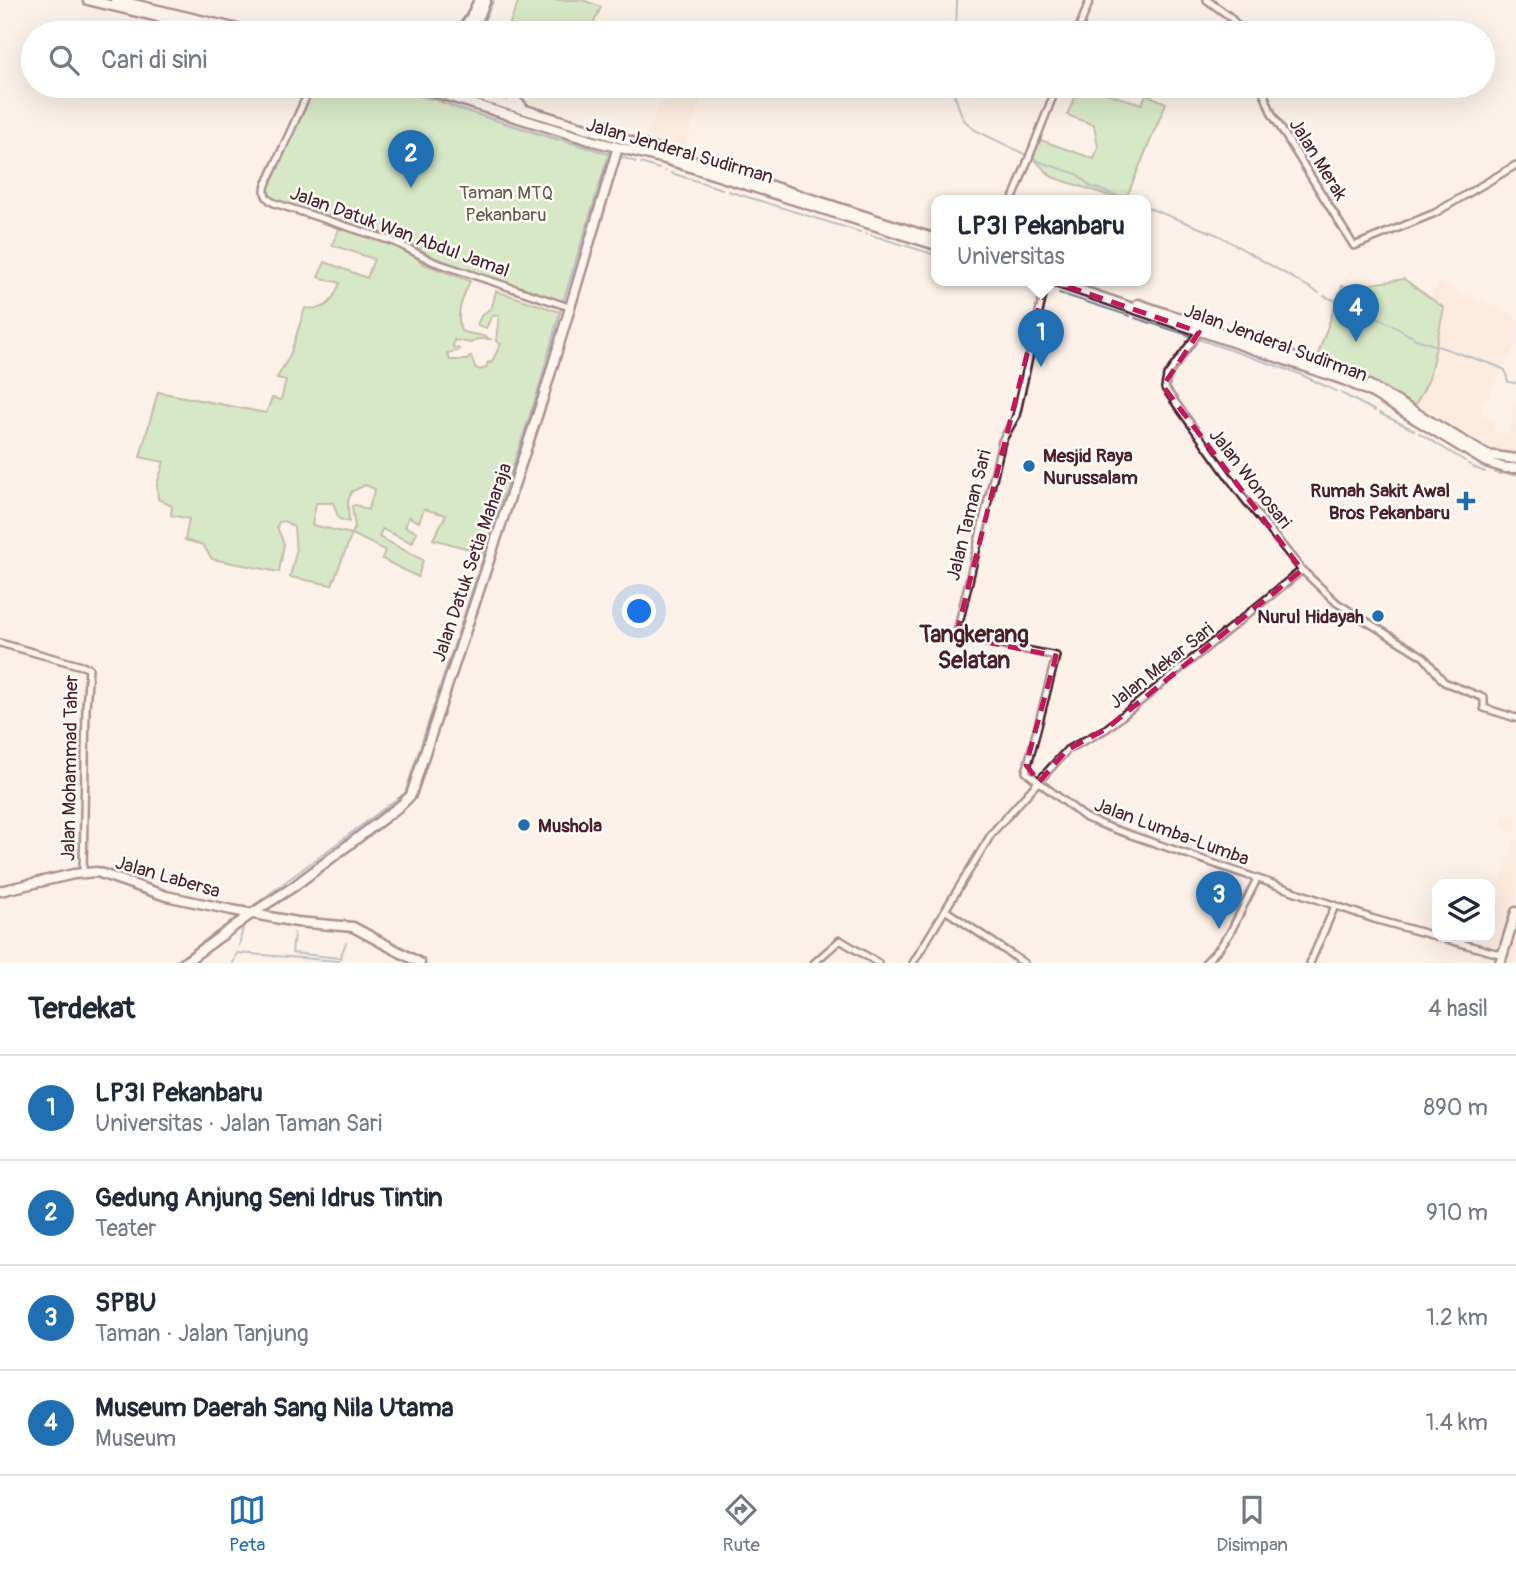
<!DOCTYPE html>
<html lang="id">
<meta charset="utf-8">
<style>
body{margin:0;font-family:Pangolin,sans-serif;background:#f6f6f7;color:#1f2937}
.controls{position:absolute;right:21px;bottom:21px;display:grid;overflow:hidden;border-radius:14px;box-shadow:0 7px 28px #0002}
.controls button{width:63px;height:63px;display:grid;place-items:center;padding:0;border:0;border-bottom:2px solid #e0e1e3;background:#fff;color:#1f2937;font:35px sans-serif}
.you{position:absolute;left:640px;top:612px;width:24px;height:24px;margin:-18px;border:5px solid #fff;border-radius:50%;background:#1a73e8;box-shadow:0 0 0 10px #1a73e833}
.badge{display:grid;place-items:center;width:46px;height:46px;border-radius:50%;background:#1f6fb2;color:#fff;font-size:23px;font-weight:700}
.pin{position:absolute;translate:-50% -58px;filter:drop-shadow(0 2px 4px #0008)}
.pin::after{content:'';position:absolute;top:37px;width:24px;height:21px;background:inherit;clip-path:polygon(0 0,100% 0,50% 100%)}
.popup{position:absolute;left:931px;top:195px;width:220px;height:91px;box-sizing:border-box;display:grid;place-content:center;border-radius:14px;background:#fff;filter:drop-shadow(0 2px 5px #0005);font-size:23px;white-space:nowrap;color:#747a83}
.popup b{font-size:26px;color:#1f2937}
.popup::after{content:'';position:absolute;left:50%;top:100%;margin-left:-14px;border:14px solid transparent;border-top-color:#fff}
.list{margin:0;padding:0;list-style:none}
h2{display:flex;justify-content:space-between;align-items:center;height:91px;margin:0;padding:0 28px;font-size:30px}
h2 small{font-size:23px;font-weight:400;color:#747a83}
.list li{display:grid;grid-template-columns:46px 1fr auto;gap:21px;align-items:center;box-sizing:border-box;height:105px;padding:0 28px;border-top:2px solid #e0e1e3}
.list b{display:block;font-size:26px;white-space:nowrap}
.list p{margin:0;font-size:23px;white-space:nowrap;color:#747a83}
.list em{font-size:23px;font-style:normal;color:#747a83}
.icon{flex:none;width:38px;height:38px;fill:none;stroke:currentColor;stroke-width:2;stroke-linecap:round;stroke-linejoin:round}
.map{position:relative;flex:none;width:1516px;height:963px;overflow:hidden}
.search{position:absolute;background:#fff;box-shadow:0 7px 28px #0002;left:21px;right:21px;top:21px;height:77px;display:flex;align-items:center;gap:18px;box-sizing:border-box;padding:0 24px;border-radius:38px;color:#747a83;font-size:26px}
.sheet{height:511px;background:#fff}
nav{display:flex;justify-content:space-around;align-items:center;box-sizing:border-box;height:98px;border-top:2px solid #e0e1e3;background:#fff;font-size:19px;color:#747a83}
nav a{display:grid;justify-items:center;gap:4px}
nav .on{color:#1f6fb2}
.map>svg:first-child{display:block}
.built{fill:#fbe4d6}
.green{fill:#acdd9e;stroke:#7b7e64;stroke-width:2;fill-rule:evenodd}
.lines{fill:none;stroke-linecap:round;stroke-linejoin:round}
.stream{stroke:#6f829c;stroke-width:2}
.minor-casing{stroke:#4a1f2b;stroke-width:10}
.major-casing{stroke:#4a1f2b;stroke-width:13}
.minor{stroke:#fdfcf7;stroke-width:5}
.major{stroke:#fdfcf7;stroke-width:8}
.marked{fill:none;stroke:#c2185b;stroke-width:5;stroke-dasharray:14 9;stroke-linejoin:round}
.poi-dot{fill:#1f6fb2;stroke:#fdfcf7;stroke-width:2.5}
.labels{text-anchor:middle;stroke-width:5;stroke-linejoin:round;paint-order:stroke}
.street-label{font-size:19px;fill:#4a1f2b;stroke:#fdfcf7}
.park-label{font-size:19px;fill:#67584e;stroke:#fdfcf7}
.poi-label{font-size:19px;font-weight:bold;fill:#4a1f2b;stroke:#fdfcf7;text-anchor:start}
.quarter-label{font-size:23px;font-weight:bold;fill:#4a1f2b;stroke:#fdfcf7}
</style>
<div class="map">
<svg width="1516" height="963" viewBox="0 0 1516 963">
<rect width="100%" height="100%" fill="#fcf1e8"/>
<filter id="ink" filterUnits="userSpaceOnUse"><feTurbulence type="fractalNoise" baseFrequency=".0143" numOctaves="2"/><feDisplacementMap in="SourceGraphic" scale="14" xChannelSelector="R" yChannelSelector="G"/><feConvolveMatrix kernelMatrix="1 2 1 2 8 2 1 2 1" color-interpolation-filters="sRGB"/></filter>
<g filter="url(#ink)">
<path class="built" d="M666,86H705L685,147L647,136Z
M1439,282L1516,316V345L1480,412L1497,421L1493,430L1508,435L1516,402V457H1495L1415,408L1429,379L1445,308L1430,297Z
M1504,815L1516,817V963H1478L1485,937H1490V921L1495,902L1490,900L1488,884L1492,878L1501,880L1516,833L1500,828Z"/>
<path class="green" d="M519,0H583L601,7L589,33H506Z
M313,86H398L463,110L609,154L563,302L430,257L414,245L270,200L267,192L269,186Z
M1080,86L1142,104L1146,94L1166,103L1125,201L1052,177L1031,156L1038,139L1094,159L1098,147L1094,125L1067,115Z
M339,228L408,251L424,264L470,281C463,297 455,313 461,331C471,335 480,333 490,339H477L471,343L454,340L453,347L459,349L457,351L447,353L450,360H467L471,356L475,367L480,370L486,368L488,362L491,363L501,344L496,341L499,315L492,316L486,328L477,325L481,316L492,307L496,291L560,312L539,388L484,553L433,539L446,515L424,509L419,522L409,517L405,527L417,532L412,543L382,529L379,537L423,560L418,577L382,559L385,550L352,534L332,585L290,577L296,552L294,527L284,521L279,522L277,527L284,544L279,572L212,559L203,545L185,540L189,519L171,515L172,506L158,499L157,484L164,462L140,457L158,392L266,413L272,398L281,400L286,380L277,378L290,355L305,308C328,311 332,302 340,283L318,277L325,262L367,278L374,259L332,245ZM365,485L375,489L368,510L356,505L352,506L355,527L352,534L312,525L316,503H333L339,519L349,522L348,502L351,492Z
M1404,279L1444,308L1429,379L1415,406L1392,395L1358,372L1317,357L1342,286H1357Z"/>
<g class="lines">
<path class="stream" d="M145,29L162,33
M478,33L494,0
M956,33L957,0
M387,86L430,99
M951,86L963,119L975,130L1043,163L1077,174L1090,186L1132,201
M525,105L577,120
M450,106L558,140
M583,121L605,127
M610,129L618,131L616,134
M564,141L608,153
M619,156L636,162
M641,163L659,169
M665,171H666
M671,173L722,189
M728,191L860,232
M1146,207L1218,235L1319,293
M866,233L867,234
M871,235L936,255
M1020,281L1042,288
M1059,293L1130,316
M1324,296L1381,319L1416,339L1494,365L1505,370L1508,382L1516,383
M563,303L610,151
M1135,318L1191,336
M1198,339L1297,373L1336,391
M1341,393L1375,411
M1379,413L1414,430
M1419,433L1465,461
M1468,464L1470,465
M1473,467L1485,472
M1495,473L1500,474
M1512,475H1516
M32,879L74,870
M1,887L26,880
M249,909L405,793L539,388L561,308
M294,933L292,953L341,958
M239,946L243,927
M237,953L340,961
M340,958L346,943
M174,963L241,914
M233,963L237,953"/>
<g class="minor-casing">
<path id="minor" d="M1207,0L1229,16L1244,33
M1077,33L1090,0
M311,86L266,185C263,194 266,199 274,203L395,242L434,262L569,307
M1261,86L1272,114L1354,246L1435,213L1516,165
M1012,201L1057,86
M1046,281L1016,416L1002,441L956,636L1056,656L1026,772L1086,818L1111,828L1374,919L1503,955
M1199,332L1167,376L1165,388L1243,497L1302,570L1337,603L1424,657L1444,682L1484,698V708L1516,718
M0,643L89,668L86,708L83,873
M945,910L1024,963
M814,963L840,940L878,963
M913,963L992,833L1067,750L1106,729L1302,570
M1205,963L1220,947L1230,933L1257,879
M1310,963L1335,906"/>
</g>
<g class="major-casing">
<path id="major" d="M88,0L225,33
M116,0L255,33
M459,33L470,19L479,0
M472,33L486,0
M415,86L593,141L665,159L936,245
M445,86L666,152L936,239
M496,86L521,105
M1053,281L1344,380L1371,392L1486,462L1505,468H1516
M1138,304L1354,378
M1369,385L1487,455L1516,459
M0,891L74,874L97,872L166,896L232,910L297,922L353,927L420,963
M184,963L251,914L293,887L401,805L411,795L543,398L618,147
M1500,963L1516,912"/>
</g>
<use href="#minor" class="minor"/>
<use href="#major" class="major"/>
</g>
</g>
<path d="M0 0H1516V963H0ZM1046,279L1199,332L1163,386L1302,570L1106,729L1067,750L1039,782L1026,765L1056,656L956,636Z" fill="#fcf1e8" fill-opacity=".55" fill-rule="evenodd"/>
<path class="marked" d="M1046,279L1199,332L1163,386L1302,570L1106,729L1067,750L1039,782L1026,765L1056,656L956,636Z"/>
<g class="poi-dot">
<circle cx="1029" cy="466" r="7"/>
<path d="M1462.5 490.5h7v7h7v7h-7v7h-7v-7h-7v-7h7z"/>
<circle cx="1378" cy="616" r="7"/>
<circle cx="524" cy="825" r="7"/>
</g>
<g class="labels">
<g class="street-label">
<text transform="translate(680 150) rotate(16)" y="7">Jalan Jenderal Sudirman</text>
<text transform="translate(1319 159) rotate(58)" y="7">Jalan Merak</text>
<text transform="translate(400 231) rotate(20)" y="7">Jalan Datuk Wan Abdul Jamal</text>
<text transform="translate(1276 342) rotate(20)" y="7">Jalan Jenderal Sudirman</text>
<text transform="translate(1251 478) rotate(52)" y="7">Jalan Wonosari</text>
<text transform="translate(968 515) rotate(-76)" y="7">Jalan Taman Sari</text>
<text transform="translate(471 562) rotate(-71)" y="7">Jalan Datuk Setia Maharaja</text>
<text transform="translate(1161 665) rotate(-38)" y="7">Jalan Mekar Sari</text>
<text transform="translate(69 768) rotate(-89)" y="7">Jalan Mohammad Taher</text>
<text transform="translate(1172 831) rotate(20)" y="7">Jalan Lumba-Lumba</text>
<text transform="translate(168 876) rotate(16)" y="7">Jalan Labersa</text>
</g>
<g class="park-label">
<text x="506" y="199">Taman MTQ<tspan x="506" dy="22">Pekanbaru</tspan></text>
</g>
<g class="poi-label">
<text x="1043" y="462">Mesjid Raya<tspan x="1043" dy="22">Nurussalam</tspan></text>
<text x="1450" y="497" text-anchor="end">Rumah Sakit Awal<tspan x="1450" dy="22">Bros Pekanbaru</tspan></text>
<text x="1364" y="623" text-anchor="end">Nurul Hidayah</text>
<text x="538" y="832">Mushola</text>
</g>
<g class="quarter-label">
<text x="974" y="642">Tangkerang<tspan x="974" dy="26">Selatan</tspan></text>
</g>
</g>
</svg>
<div class="controls">
<button><svg class="icon" aria-label="layers" viewBox="0 0 24 24"><path d="M12 4l9 5-9 5-9-5zM3 14l9 5 9-5"/></svg></button>
</div>
<div class="you"></div>
<div class="pin badge" style="left:1041px;top:367px">1</div>
<div class="popup"><b>LP3I Pekanbaru</b>Universitas</div>
<div class="pin badge" style="left:411px;top:188px">2</div>
<div class="pin badge" style="left:1219px;top:929px">3</div>
<div class="pin badge" style="left:1356px;top:342px">4</div>
<div class="search"><svg class="icon" aria-label="search" viewBox="0 0 24 24"><circle cx="10" cy="10" r="6"/><path d="M15 15l6 6"/></svg>Cari di sini</div>
</div>
<section class="sheet">
<h2>Terdekat<small>4 hasil</small></h2>
<ul class="list">
<li><span class="badge">1</span><div><b>LP3I Pekanbaru</b><p>Universitas · Jalan Taman Sari</p></div><em>890 m</em></li>
<li><span class="badge">2</span><div><b>Gedung Anjung Seni Idrus Tintin</b><p>Teater</p></div><em>910 m</em></li>
<li><span class="badge">3</span><div><b>SPBU</b><p>Taman · Jalan Tanjung</p></div><em>1.2 km</em></li>
<li><span class="badge">4</span><div><b>Museum Daerah Sang Nila Utama</b><p>Museum</p></div><em>1.4 km</em></li>
</ul>
</section>
<nav>
<a class="on"><svg class="icon" aria-label="map" viewBox="0 0 24 24"><path d="M3 6l6-2 6 2 6-2v14l-6 2-6-2-6 2zM9 4v14M15 6v14"/></svg>Peta</a>
<a><svg class="icon" aria-label="directions" viewBox="0 0 24 24"><path d="M12 3l9 9-9 9-9-9zM9 14v-3h6M13 9l2 2-2 2"/></svg>Rute</a>
<a><svg class="icon" aria-label="saved" viewBox="0 0 24 24"><path d="M7 4h10v16l-5-4-5 4z"/></svg>Disimpan</a>
</nav>
